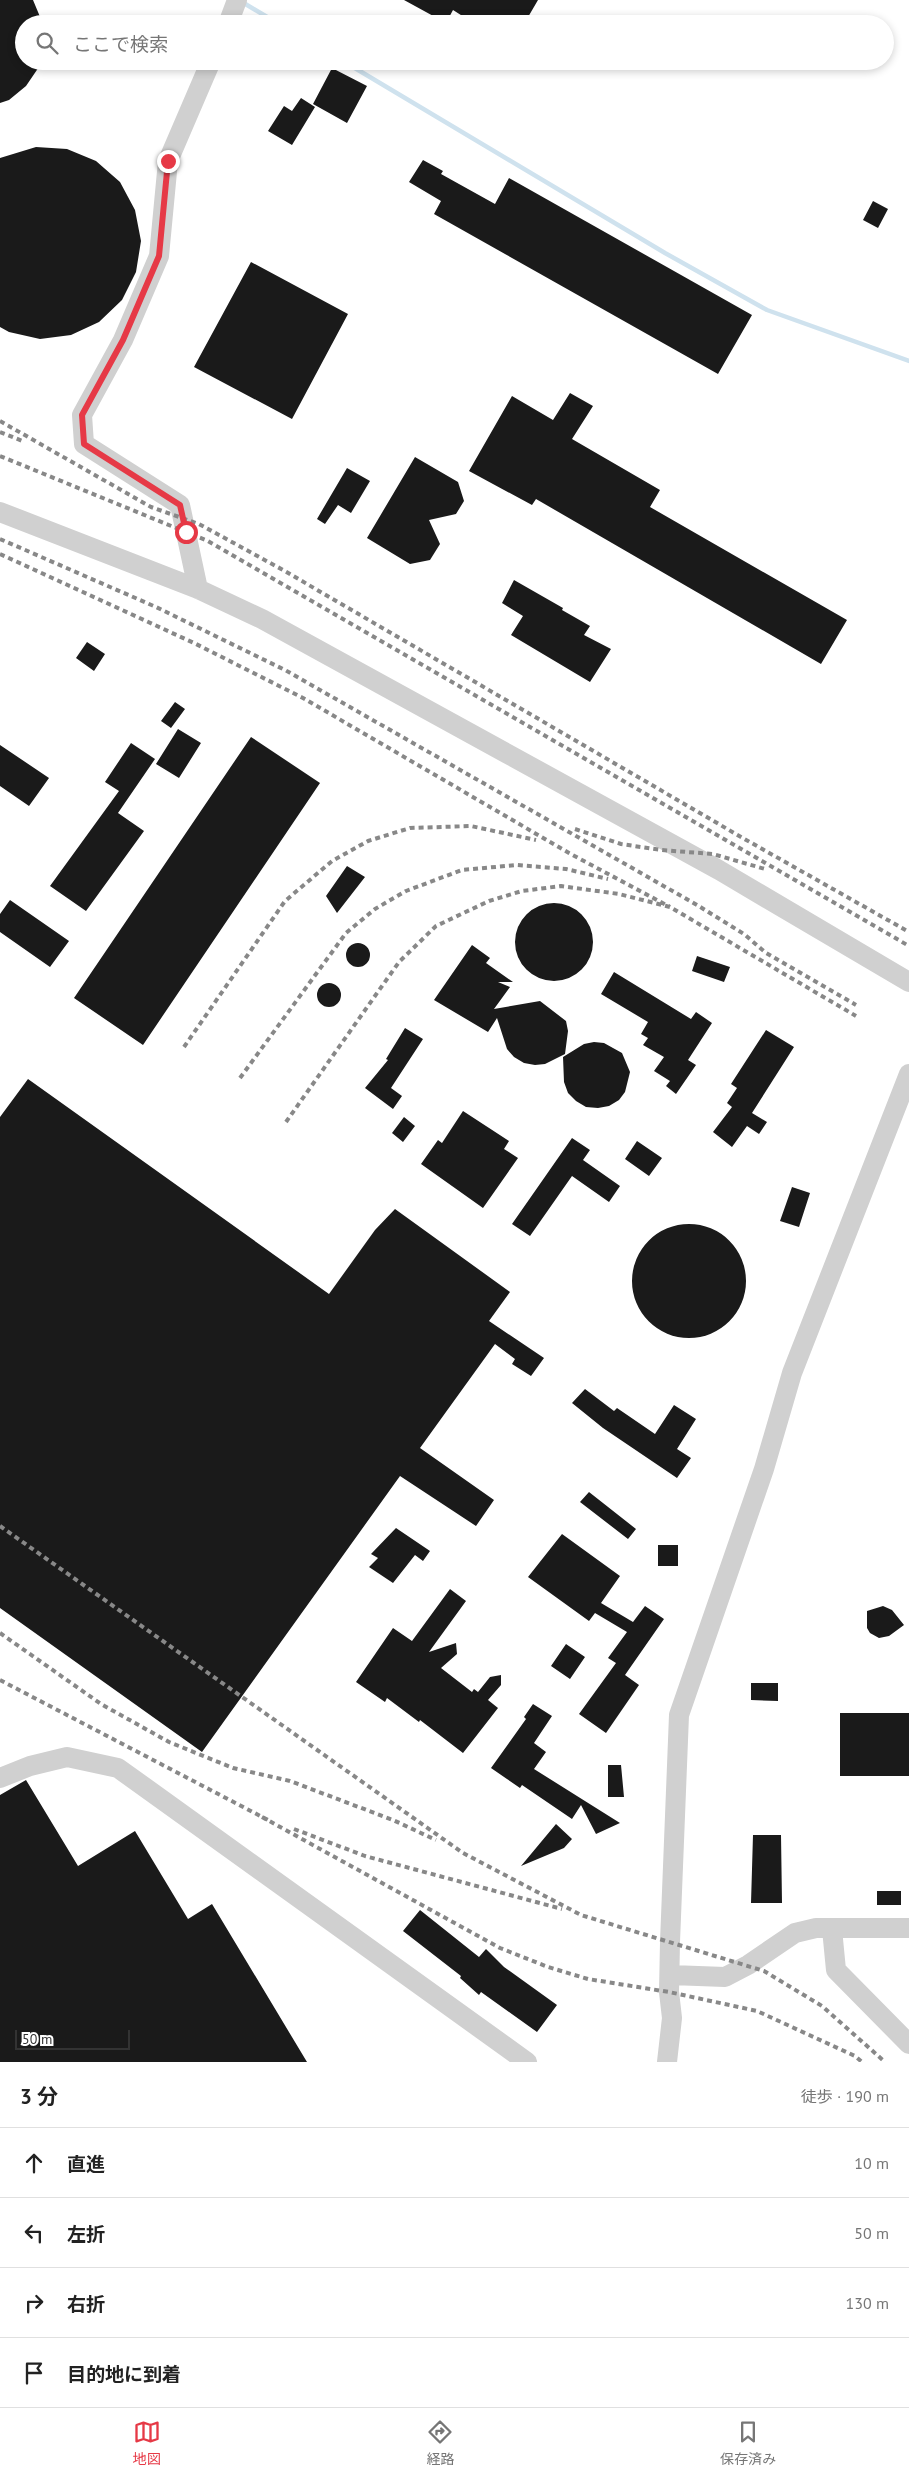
<!DOCTYPE html>
<html lang="ja">
<meta charset="utf-8">
<style>
body{margin:0;font-family:"PT Sans","Noto Sans JP",sans-serif;background:#f6f6f6;color:#222}
.scale{position:absolute;left:15px;bottom:12px;width:115px;box-sizing:border-box;padding-left:5px;border:2px solid #333;border-top:0;font-size:14px;line-height:18px;white-space:nowrap;color:#333;-webkit-text-stroke:4px #fff;paint-order:stroke}
.stop{position:absolute;width:15px;height:15px;margin:-11px;border:4px solid #e63946;border-radius:50%;background:#fff}
.stop.end{background:#e63946;border-color:#fff;box-shadow:0 1px 5px #0008}
.list{margin:0;padding:0;list-style:none}
h2{display:flex;justify-content:space-between;align-items:center;height:65px;margin:0;padding:0 20px;font-size:21px}
h2 small{font-size:16px;font-weight:400;color:#767676}
.list li{display:grid;grid-template-columns:32px 1fr auto;gap:15px;align-items:center;box-sizing:border-box;height:70px;padding:0 20px;border-top:1px solid #e0e0e0}
.list b{display:block;font-size:19px;white-space:nowrap}
.list em{font-size:16px;font-style:normal;color:#767676}
.icon{flex:none;width:28px;height:28px;fill:none;stroke:currentColor;stroke-width:2;stroke-linecap:round;stroke-linejoin:round}
.map{position:relative;flex:none;width:909px;height:2062px;overflow:hidden}
.search{position:absolute;background:#fff;box-shadow:0 2px 8px #0003;left:15px;right:15px;top:15px;height:55px;display:flex;align-items:center;gap:12px;box-sizing:border-box;padding:0 18px;border-radius:28px;color:#767676;font-size:19px}
.sheet{height:345px;background:#fff}
nav{display:flex;justify-content:space-around;align-items:center;box-sizing:border-box;height:70px;border-top:1px solid #e0e0e0;background:#fff;font-size:14px;color:#767676}
nav a{display:grid;justify-items:center;gap:2px}
nav .on{color:#e63946}
.map>svg:first-child{display:block}
.lines{fill:none;stroke-linecap:round;stroke-linejoin:round}
.stream{stroke:#cfe2ee;stroke-width:4.5}
.building{fill:#1a1a1a}
.minor{stroke:#d0d0d0;stroke-width:20}
.rail{stroke:#888;stroke-width:4;stroke-dasharray:5 4;stroke-linecap:butt}
.route{stroke:#e63946;stroke-width:6}
</style>
<div class="map">
<svg width="909" height="2062" viewBox="0 0 909 2062">
<rect width="100%" height="100%" fill="#fff"/>
<g class="lines">
<path class="stream" d="M242,2L279,24
M343,61L665,253L767,310L909,361"/>
</g>
<path class="building" d="M0,0H33L43,24H24V61H43L26,86L9,100L0,103Z
M404,0H538L524,24H475L453,10L446,23Z
M332,68L367,86L347,123L313,104Z
M301,98L315,107L292,145L268,131L284,106L292,111Z
M36,147L67,149L96,161L120,182L135,210L141,241L136,272L122,300L99,322L71,335L40,339L9,332L0,327V158Z
M423,160L443,171L441,174L495,204L509,178L752,315L718,374L434,214L441,201L409,182Z
M873,201L888,209L878,228L863,220Z
M251,262L348,314L292,419L194,367Z
M570,393L593,406L572,439L660,490L650,507L847,620L821,664L536,499L532,505L469,471L512,396L553,420Z
M415,457L458,482L464,501L456,514L429,520L440,544L430,560L410,564L367,538Z
M347,468L370,481L351,513L338,505L325,524L317,519Z
M514,580L563,608L562,610L590,626L584,635L611,649L590,682L511,635L523,616L502,603Z
M87,642L105,654L94,671L76,658Z
M175,702L185,709L171,728L161,721Z
M178,729L201,743L179,778L156,764Z
M251,737L320,783L143,1045L74,998Z
M131,743L155,759L118,813L144,831L86,911L50,886L119,791L105,782Z
M0,745L49,778L29,806L0,786Z
M347,866L365,877L337,913L326,896Z
M10,900L69,941L50,967L0,932V914Z
M515 942a39 39 0 1 1 78 0a39 39 0 1 1-78 0Z
M346 955a12 12 0 1 1 24 0a12 12 0 1 1-24 0Z
M472,945L490,958L486,963L513,982H498L510,987L494,1009L540,1001L566,1021L568,1031L565,1054L545,1064L535,1065L524,1063L514,1057L507,1049L497,1018L488,1032L434,1000Z
M697,956L730,967L724,982L692,971Z
M614,972L691,1019L696,1012L712,1023L688,1060L696,1065L676,1094L666,1086L670,1081L654,1071L664,1057L643,1045L648,1038L641,1034L648,1022L601,994Z
M317 995a12 12 0 1 1 24 0a12 12 0 1 1-24 0Z
M405,1028L423,1039L391,1088L402,1096L393,1109L365,1088L388,1060L386,1059Z
M766,1030L794,1047L752,1113L767,1122L759,1134L747,1126L732,1147L713,1132L732,1107L727,1103L737,1088L731,1084Z
M594,1042L604,1043L622,1053L630,1072L625,1092L619,1100L609,1106L598,1108L586,1107L576,1101L568,1093L564,1082L563,1057L584,1044Z
M28,1079L329,1294L375,1230L395,1209L510,1292L489,1321L544,1358L531,1376L512,1364L515,1359L495,1344L420,1448L494,1500L476,1526L400,1476L202,1752L0,1608V1117Z
M463,1111L509,1141L504,1149L518,1158L483,1208L421,1164L438,1140L442,1143Z
M404,1117L415,1126L403,1142L392,1133Z
M572,1138L590,1150L583,1160L620,1186L609,1202L572,1176L530,1236L512,1224Z
M637,1141L662,1158L649,1176L625,1159Z
M792,1187L810,1193L799,1227L780,1221Z
M632 1281a57 57 0 1 1 114 0a57 57 0 1 1-114 0Z
M585,1389L614,1411L617,1408L655,1434L674,1405L696,1419L677,1449L691,1458L677,1478L603,1428L572,1403Z
M589,1492L636,1529L628,1539L580,1502Z
M396,1528L430,1551L423,1561L415,1555L393,1583L369,1567L378,1558L371,1554Z
M562,1534L620,1576L601,1603L633,1622L645,1606L664,1619L625,1675L639,1685L606,1733L579,1714L616,1663L608,1658L627,1632L595,1613L589,1621L528,1577Z
M658,1545H678V1566H658Z
M450,1589L466,1601L429,1652L456,1643L457,1654L441,1668L472,1692L474,1689L478,1692L490,1677L501,1675V1685L488,1700L498,1708L463,1753L420,1720L419,1722L387,1698L385,1702L356,1682L393,1628L412,1641Z
M883,1606L892,1610L904,1625L889,1636L879,1638L870,1633L867,1628V1611Z
M566,1644L585,1657L570,1679L551,1666Z
M751,1683H778V1701L751,1700Z
M533,1704L552,1716L534,1743L546,1752L534,1769L620,1823L596,1834L581,1805L572,1819L522,1785L520,1788L491,1768L526,1719L524,1717Z
M840,1713H909V1776H840Z
M608,1765H621L624,1797H608Z
M26,1780L78,1866L135,1831L188,1919L212,1904L307,2062H0V1795Z
M556,1824L572,1839L564,1848L521,1866Z
M753,1835H781L782,1903H751Z
M877,1891H901V1905H877Z
M420,1910L479,1957L486,1949L504,1967L557,2005L537,2032L481,1992L479,1995L460,1978L461,1976L403,1931Z"/>
<g class="lines">
<path class="minor" d="M228,24L237,0
M0,512L198,589L262,619L719,870L909,982
M198,589L180,505L84,444L82,415L123,340L159,256L168,161L211,61
M0,1778L30,1766L67,1757L118,1768L527,2062
M832,1929L836,1970L909,2044
M671,1975L725,1977L748,1965L795,1933L816,1928H909
M667,2062L672,2018L669,1992L670,1942L679,1715L764,1469L792,1373L909,1074"/>
<path class="rail" d="M0,421L151,507L199,524L283,570L741,837L909,932
M0,432L25,442
M0,456L208,541L909,946
M0,539L156,607L285,670L697,905L744,934L766,953L856,1005
M0,554L194,643L303,698L569,853L670,907
M575,829L621,844L661,850L713,854L765,869
M184,1047L285,901L332,861L368,841L410,828L471,826L536,840
M240,1078L346,933L375,909L406,891L462,870L517,865L566,869L608,879
M286,1122L399,962L436,926L489,901L522,891L561,886L619,894L670,907L856,1016
M0,1526L463,1853L581,1915L764,1971L822,2006L885,2062
M0,1633L101,1704L169,1742L233,1768L290,1781L393,1820L436,1840
M0,1680L268,1820
M262,1817L500,1948L548,1967L588,1979L669,1992L757,2011L855,2056L862,2062
M294,1829L365,1856L562,1909"/>
</g>
<g class="lines">
<path class="route" d="M168,161L159,256L123,340L82,415L84,444L180,505L186,532"/>
</g>
</svg>
<div class="scale">50 m</div>
<div class="stop" style="left:186px;top:532px"></div>
<div class="stop end" style="left:168px;top:161px"></div>
<div class="search"><svg class="icon" aria-label="search" viewBox="0 0 24 24"><circle cx="10" cy="10" r="6"/><path d="M15 15l6 6"/></svg>ここで検索</div>
</div>
<section class="sheet">
<h2>3 分<small>徒歩 · 190 m</small></h2>
<ul class="list">
<li><svg class="icon" aria-label="ahead" viewBox="0 0 24 24"><path d="M12 20V5M6 11l6-6 6 6"/></svg><div><b>直進</b></div><em>10 m</em></li>
<li><svg class="icon" aria-label="left" viewBox="0 0 24 24"><path d="M17 20v-9H6M10 6l-5 5 5 5"/></svg><div><b>左折</b></div><em>50 m</em></li>
<li><svg class="icon" aria-label="right" viewBox="0 0 24 24"><path d="M7 20v-9h11M14 6l5 5-5 5"/></svg><div><b>右折</b></div><em>130 m</em></li>
<li><svg class="icon" aria-label="arrive" viewBox="0 0 24 24"><path d="M6 21V4h12l-3 4 3 4H6"/></svg><div><b>目的地に到着</b></div></li>
</ul>
</section>
<nav>
<a class="on"><svg class="icon" aria-label="map" viewBox="0 0 24 24"><path d="M3 6l6-2 6 2 6-2v14l-6 2-6-2-6 2zM9 4v14M15 6v14"/></svg>地図</a>
<a><svg class="icon" aria-label="directions" viewBox="0 0 24 24"><path d="M12 3l9 9-9 9-9-9zM9 14v-3h6M13 9l2 2-2 2"/></svg>経路</a>
<a><svg class="icon" aria-label="saved" viewBox="0 0 24 24"><path d="M7 4h10v16l-5-4-5 4z"/></svg>保存済み</a>
</nav>
